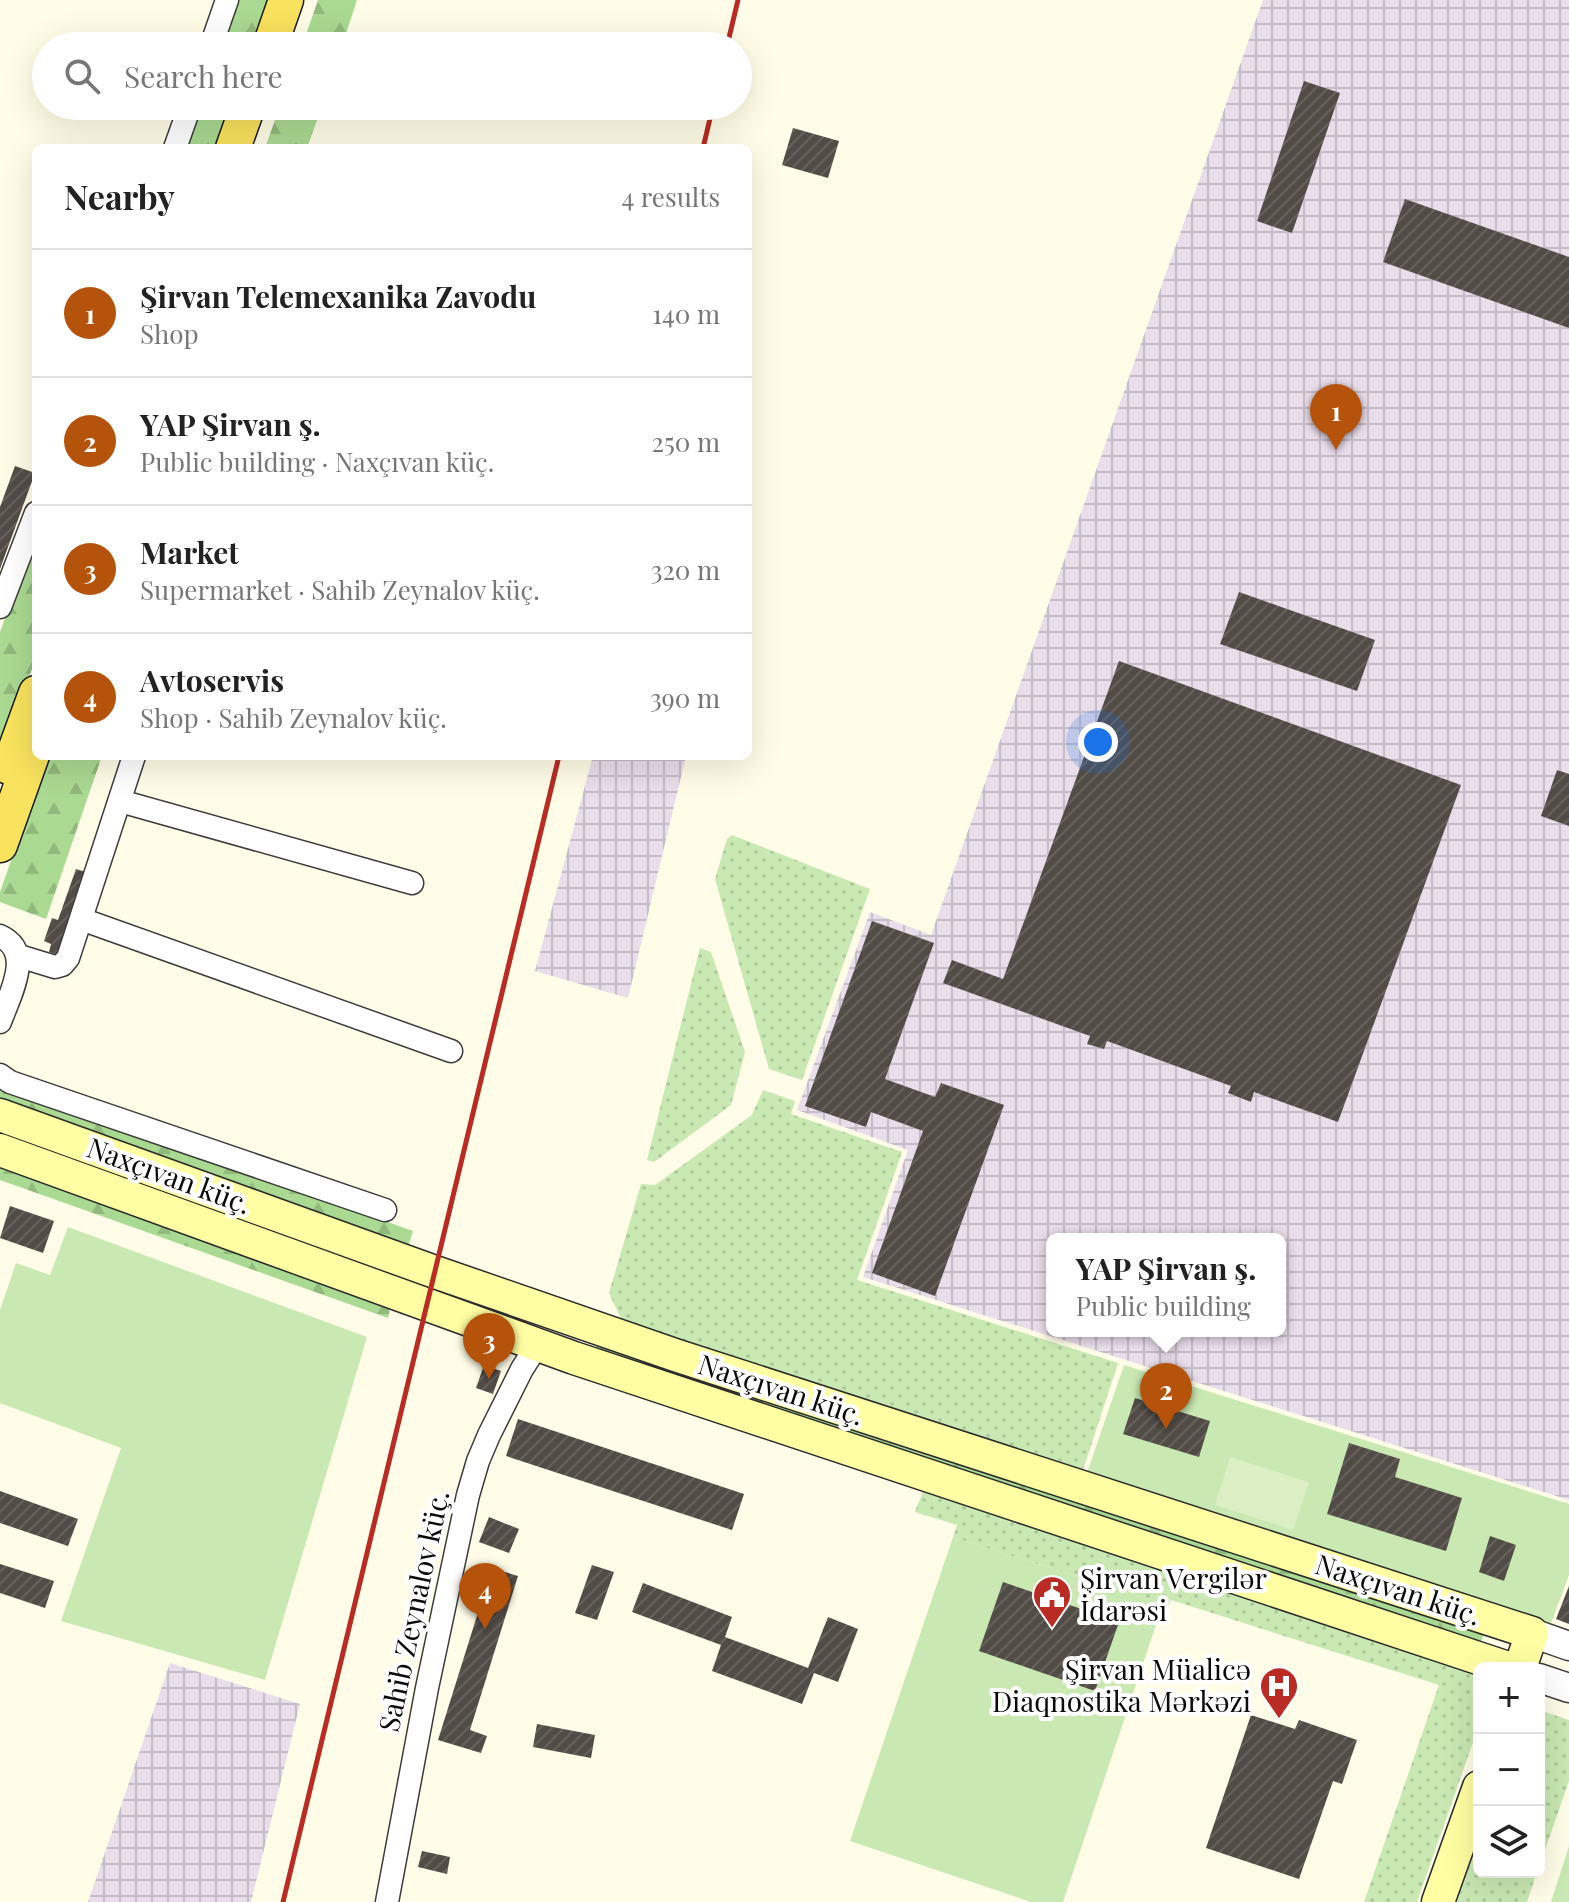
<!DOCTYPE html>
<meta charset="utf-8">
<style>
body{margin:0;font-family:"Playfair Display",serif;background:#f2f2f2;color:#222}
.controls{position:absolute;right:24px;bottom:24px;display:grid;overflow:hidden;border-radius:12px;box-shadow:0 8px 32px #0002}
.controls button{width:72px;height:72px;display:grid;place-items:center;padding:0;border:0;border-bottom:2px solid #e0e0e0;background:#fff;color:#222;font:40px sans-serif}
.you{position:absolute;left:1098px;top:742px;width:28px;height:28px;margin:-20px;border:6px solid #fff;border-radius:50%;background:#1a73e8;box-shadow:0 0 0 12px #1a73e833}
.badge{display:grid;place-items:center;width:52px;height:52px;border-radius:50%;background:#b45309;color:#fff;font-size:26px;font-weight:700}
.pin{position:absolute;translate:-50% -66px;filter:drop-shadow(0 2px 4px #0008)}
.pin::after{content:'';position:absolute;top:42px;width:28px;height:24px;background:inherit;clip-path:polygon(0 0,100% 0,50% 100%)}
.popup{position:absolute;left:1046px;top:1233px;width:240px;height:104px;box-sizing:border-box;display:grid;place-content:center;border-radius:12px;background:#fff;filter:drop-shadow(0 2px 6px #0005);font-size:26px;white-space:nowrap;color:#767676}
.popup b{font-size:30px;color:#222}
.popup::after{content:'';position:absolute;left:50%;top:100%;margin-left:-16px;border:16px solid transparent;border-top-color:#fff}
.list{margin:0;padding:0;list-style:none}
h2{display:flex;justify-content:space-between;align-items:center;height:104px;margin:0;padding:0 32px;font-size:34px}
h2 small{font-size:26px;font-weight:400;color:#767676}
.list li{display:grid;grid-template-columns:52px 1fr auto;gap:24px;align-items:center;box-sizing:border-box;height:128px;padding:0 32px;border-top:2px solid #e0e0e0}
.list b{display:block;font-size:30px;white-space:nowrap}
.list p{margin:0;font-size:26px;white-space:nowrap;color:#767676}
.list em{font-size:26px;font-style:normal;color:#767676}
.icon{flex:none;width:44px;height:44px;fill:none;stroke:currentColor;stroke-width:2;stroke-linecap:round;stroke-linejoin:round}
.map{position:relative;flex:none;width:1569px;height:1902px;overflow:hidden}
.search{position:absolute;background:#fff;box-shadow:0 8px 32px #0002;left:32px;top:32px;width:720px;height:88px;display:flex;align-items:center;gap:20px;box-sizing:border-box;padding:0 28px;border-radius:44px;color:#767676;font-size:30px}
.panel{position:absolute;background:#fff;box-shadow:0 8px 32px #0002;left:32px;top:144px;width:720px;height:616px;border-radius:12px}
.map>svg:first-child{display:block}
.industrial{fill:url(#industrial-grid);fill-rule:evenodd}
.grass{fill:#c9e8b2}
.forest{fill:url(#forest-firs)}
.park{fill:url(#park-dots)}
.pitch{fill:#dcefc4}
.building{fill:url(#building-hatch)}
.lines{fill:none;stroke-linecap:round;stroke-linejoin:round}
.minor-casing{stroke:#3d3d3d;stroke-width:25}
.tertiary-casing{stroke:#3d3d3d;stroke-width:31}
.secondary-casing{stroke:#2c2c2c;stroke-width:35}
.primary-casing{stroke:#1b1b1b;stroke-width:37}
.minor{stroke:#fff;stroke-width:22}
.tertiary{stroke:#fff;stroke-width:28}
.secondary{stroke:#fffea2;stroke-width:32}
.primary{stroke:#f9e25d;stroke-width:34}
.rail{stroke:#b92b23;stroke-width:5}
.labels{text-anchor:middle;stroke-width:8;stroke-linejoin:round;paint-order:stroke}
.street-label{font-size:28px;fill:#0a0a0a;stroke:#fff}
.poi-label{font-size:28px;fill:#0a0a0a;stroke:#fff;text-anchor:start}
</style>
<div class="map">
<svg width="1569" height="1902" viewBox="0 0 1569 1902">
<defs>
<pattern id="industrial-grid" width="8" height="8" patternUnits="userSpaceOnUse" patternTransform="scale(2)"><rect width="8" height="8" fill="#e9ddea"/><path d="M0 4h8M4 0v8" fill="none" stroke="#c6bcc7"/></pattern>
<pattern id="forest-firs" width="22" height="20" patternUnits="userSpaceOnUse" patternTransform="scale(2)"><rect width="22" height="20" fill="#aad991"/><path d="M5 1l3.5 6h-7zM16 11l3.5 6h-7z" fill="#91b97c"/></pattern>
<pattern id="park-dots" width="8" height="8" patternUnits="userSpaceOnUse" patternTransform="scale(2)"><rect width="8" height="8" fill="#c9e8b2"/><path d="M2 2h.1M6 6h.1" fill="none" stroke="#abc698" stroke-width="1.8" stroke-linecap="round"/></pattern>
<pattern id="building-hatch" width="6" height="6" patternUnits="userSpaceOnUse" patternTransform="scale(2)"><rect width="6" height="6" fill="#524c46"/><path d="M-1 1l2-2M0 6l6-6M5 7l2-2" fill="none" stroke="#66615c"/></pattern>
</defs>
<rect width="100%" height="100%" fill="#fffde7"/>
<path class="industrial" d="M1263,0H1569V1500L863,1277L908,1150L797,1110L870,912L931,935ZM1052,1239H1280V1331H1052Z
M593,756H686L628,998L535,971Z
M170,1663L300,1704L251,1902H88Z"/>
<path class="grass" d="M68,1227L367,1337L265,1680L61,1621L121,1448L0,1403V1310L16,1263L50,1275Z
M1124,1365L1569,1504V1575L1550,1626L1087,1473Z
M953,1537L1163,1604L1063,1902H1031L850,1841Z
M1569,1846V1902H1551Z"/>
<path class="forest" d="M236,0H273L256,46H219Z
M318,0H357L342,46H302Z
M196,106H235L220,148H181Z
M280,106H322L307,148H265Z
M36,535V658L0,757V632Z
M48,756H102L46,919L0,902V892Z
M0,1085L413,1231L406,1253L0,1106Z
M0,1162L392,1300L388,1318L0,1180Z
M598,1340L1485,1629L1480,1646L593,1355Z"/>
<path class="park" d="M732,835L870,889L802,1080L769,1069L715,879L727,839Z
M700,948L711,952L745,1052L731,1105L654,1162L647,1160Z
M763,1090L795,1101L791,1114L902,1152L857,1280L1118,1363L1082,1473L623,1323L609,1293L641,1184L655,1185L752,1115Z
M925,1486L1457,1663L1477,1676L1479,1680V1725L1417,1902H1364L1439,1685L1171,1600L1168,1606L1163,1604L953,1537L957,1525L915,1512Z
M1539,1710L1569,1720V1781L1539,1867Z
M1479,1817V1872H1537L1527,1902H1449Z"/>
<path class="pitch" d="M1230,1457L1309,1482L1293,1530L1215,1505Z"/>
<path class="building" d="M1304,81L1340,93L1292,233L1257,221Z
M793,128L839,141L828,178L782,165Z
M1405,199L1569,257V328L1383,262Z
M15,466L35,473L0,569V507Z
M1239,592L1375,640L1357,691L1220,644Z
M1119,661L1461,785L1338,1122L1254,1092L1251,1102L1228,1093L1231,1086L1107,1041L1104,1049L1087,1044L1090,1036L943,983L952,960L1003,979Z
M1557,770L1569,774V826L1541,816Z
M76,869L86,872L58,955L49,952L51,944L44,941L52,918L58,920Z
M872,921L934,943L885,1079L935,1097L941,1083L1004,1105L935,1296L872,1273L923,1131L871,1112L866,1127L805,1106Z
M10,1206L54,1221L43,1253L0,1238Z
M484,1365L501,1371L493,1394L476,1388Z
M1135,1398L1210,1421L1199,1457L1123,1434Z
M518,1419L744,1494L732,1530L506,1456Z
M1349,1443L1400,1459L1395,1477L1462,1498L1446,1551L1327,1514Z
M0,1491L78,1519L68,1546L0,1523Z
M489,1517L519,1529L509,1553L479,1542Z
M1490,1536L1516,1545L1504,1581L1479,1572Z
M0,1564L54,1581L45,1608L0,1593Z
M592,1565L614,1572L597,1620L575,1613Z
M492,1568L518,1576L470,1730L487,1736L481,1753L438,1740Z
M1003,1582L1119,1622L1095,1691L979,1651Z
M643,1583L732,1617L725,1637L808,1668L828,1617L858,1629L838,1682L814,1673L802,1704L712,1671L721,1645L632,1612Z
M1569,1586V1624L1556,1619Z
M1251,1715L1295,1729L1299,1720L1357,1740L1342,1784L1333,1781L1299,1879L1206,1848Z
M537,1724L595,1735L591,1758L533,1747Z
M422,1851L450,1857L447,1874L418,1867Z"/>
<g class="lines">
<g class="minor-casing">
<path id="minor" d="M211,46L227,0
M175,148L190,106
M0,607L36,513
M120,801L412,883
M81,919L451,1051
M0,936C35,952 9,996 0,1022
M19,956L55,967L62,965L68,958L134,756
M0,1075L10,1082L385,1210
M387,1902L427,1688L468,1495L478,1461L489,1435L522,1369L538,1344"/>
</g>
<g class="tertiary-casing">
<path id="tertiary" d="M1532,1633L1569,1646
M1539,1678L1569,1688"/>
</g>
<g class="secondary-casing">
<path id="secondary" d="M0,1115L435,1272L675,1355L1532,1633L1520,1668
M0,1150L574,1358L1508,1668
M1438,1902L1479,1787"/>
</g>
<g class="primary-casing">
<path id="primary" d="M270,46L286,0
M233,148L248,106
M9,767L36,693
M0,845L36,744"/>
</g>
<use href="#minor" class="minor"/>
<use href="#tertiary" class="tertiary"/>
<use href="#secondary" class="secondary"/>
<use href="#primary" class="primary"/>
<path class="rail" d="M727,46L738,0
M703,148L713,106
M283,1902L559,756"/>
</g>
<defs>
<g id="civic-pin" transform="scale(2)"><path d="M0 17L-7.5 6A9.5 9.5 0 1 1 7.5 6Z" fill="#b92b23" stroke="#fff"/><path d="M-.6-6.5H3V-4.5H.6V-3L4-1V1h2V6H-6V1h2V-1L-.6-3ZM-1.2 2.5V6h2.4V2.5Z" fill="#fff"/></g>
<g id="hospital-pin" transform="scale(2)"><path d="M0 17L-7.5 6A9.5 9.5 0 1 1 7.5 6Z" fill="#b92b23" stroke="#fff"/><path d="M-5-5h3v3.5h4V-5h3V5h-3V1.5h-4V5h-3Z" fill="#fff"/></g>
</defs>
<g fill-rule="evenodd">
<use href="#civic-pin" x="1052" y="1595"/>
<use href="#hospital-pin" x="1279" y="1686"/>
</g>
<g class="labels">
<g class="street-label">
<text transform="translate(169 1176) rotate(20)" y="10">Naxçıvan küç.</text>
<text transform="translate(781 1390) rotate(18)" y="10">Naxçıvan küç.</text>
<text transform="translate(1398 1590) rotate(18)" y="10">Naxçıvan küç.</text>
<text transform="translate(414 1611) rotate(-78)" y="10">Sahib Zeynalov küç.</text>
</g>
<g class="poi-label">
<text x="1080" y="1589">Şirvan Vergilər<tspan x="1080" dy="32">İdarəsi</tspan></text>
<text x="1251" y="1680" text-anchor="end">Şirvan Müalicə<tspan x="1251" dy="32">Diaqnostika Mərkəzi</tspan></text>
</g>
</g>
</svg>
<div class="controls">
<button>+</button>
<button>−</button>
<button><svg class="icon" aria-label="layers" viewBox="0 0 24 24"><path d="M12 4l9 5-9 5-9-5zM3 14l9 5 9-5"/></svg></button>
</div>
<div class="you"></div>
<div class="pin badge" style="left:1336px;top:450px">1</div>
<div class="pin badge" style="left:1166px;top:1429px">2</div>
<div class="popup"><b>YAP Şirvan ş.</b>Public building</div>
<div class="pin badge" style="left:489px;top:1379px">3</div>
<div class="pin badge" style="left:485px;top:1629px">4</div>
<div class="search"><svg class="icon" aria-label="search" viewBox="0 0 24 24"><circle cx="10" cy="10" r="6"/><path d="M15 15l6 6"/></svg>Search here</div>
<section class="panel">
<h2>Nearby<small>4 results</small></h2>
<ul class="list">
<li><span class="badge">1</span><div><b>Şirvan Telemexanika Zavodu</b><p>Shop</p></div><em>140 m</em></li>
<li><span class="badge">2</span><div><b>YAP Şirvan ş.</b><p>Public building · Naxçıvan küç.</p></div><em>250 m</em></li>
<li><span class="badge">3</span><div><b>Market</b><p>Supermarket · Sahib Zeynalov küç.</p></div><em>320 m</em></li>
<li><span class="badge">4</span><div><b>Avtoservis</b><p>Shop · Sahib Zeynalov küç.</p></div><em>390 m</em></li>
</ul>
</section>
</div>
